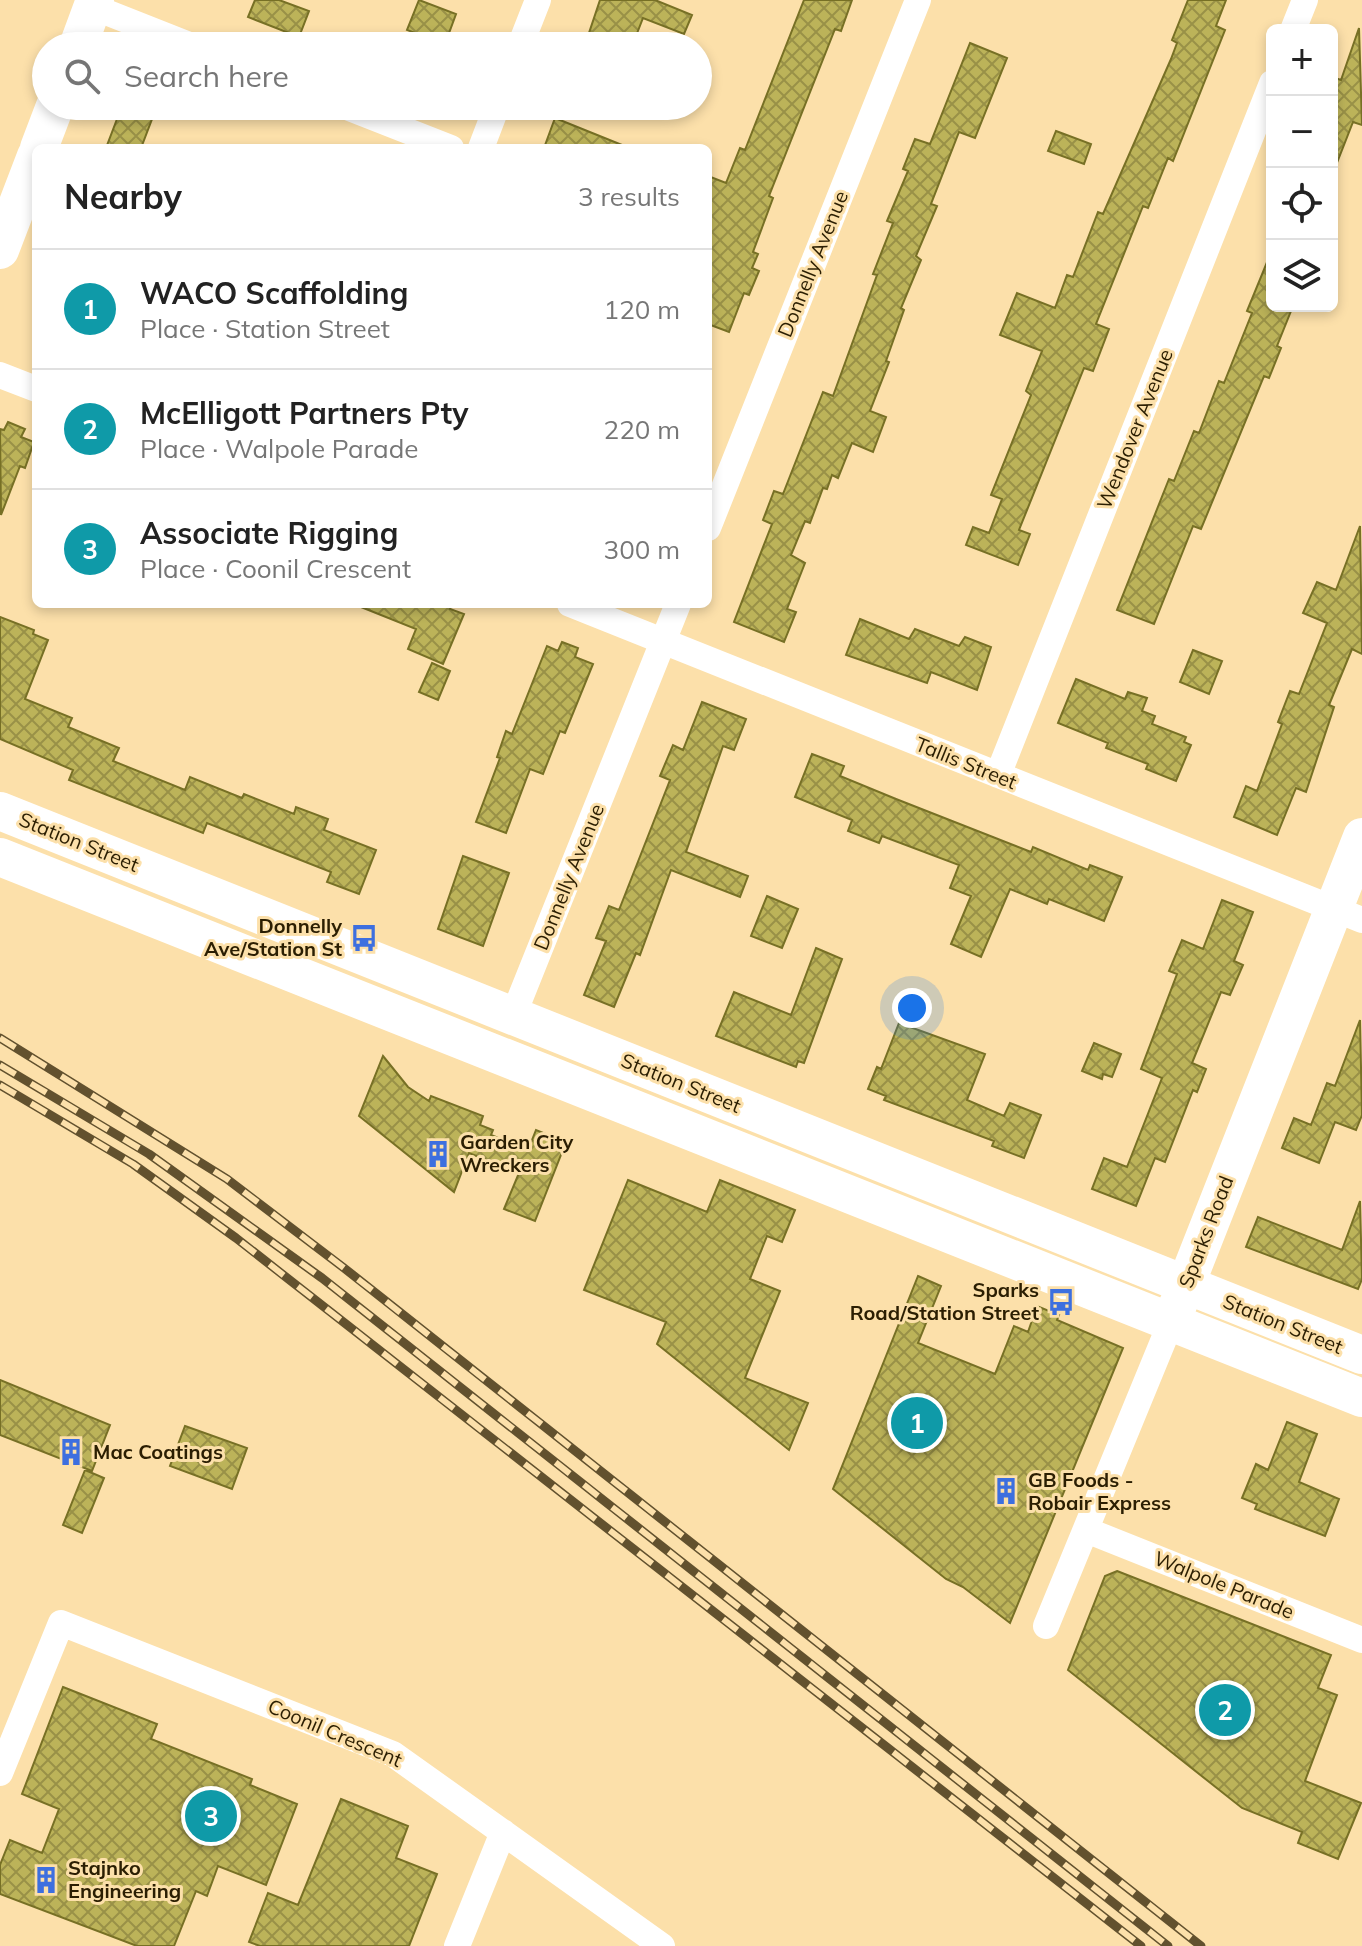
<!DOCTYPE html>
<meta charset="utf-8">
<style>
body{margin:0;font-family:Mulish,sans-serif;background:#f2f2f2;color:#222}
.controls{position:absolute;right:24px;top:24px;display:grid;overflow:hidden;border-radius:12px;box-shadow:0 4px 12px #0003}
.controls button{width:72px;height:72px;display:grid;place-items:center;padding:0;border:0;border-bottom:2px solid #e0e0e0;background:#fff;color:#222;font:40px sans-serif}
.you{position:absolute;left:912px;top:1008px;width:28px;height:28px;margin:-20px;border:6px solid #fff;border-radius:50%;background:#1a73e8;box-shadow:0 0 0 12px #1a73e833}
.badge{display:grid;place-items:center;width:52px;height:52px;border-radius:50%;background:#3d6fdf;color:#fff;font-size:26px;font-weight:700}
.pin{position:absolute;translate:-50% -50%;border:4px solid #fff;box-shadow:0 2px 8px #0006}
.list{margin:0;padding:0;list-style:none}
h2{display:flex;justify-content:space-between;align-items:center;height:104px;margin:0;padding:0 32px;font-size:34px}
h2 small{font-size:26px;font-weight:400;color:#767676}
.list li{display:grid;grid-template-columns:52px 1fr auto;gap:24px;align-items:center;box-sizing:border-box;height:120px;padding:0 32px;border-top:2px solid #e0e0e0}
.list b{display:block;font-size:30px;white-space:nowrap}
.list p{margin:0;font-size:26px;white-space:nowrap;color:#767676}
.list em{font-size:26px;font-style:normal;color:#767676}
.icon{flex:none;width:44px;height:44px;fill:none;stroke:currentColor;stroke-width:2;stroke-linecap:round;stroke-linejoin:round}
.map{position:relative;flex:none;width:1362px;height:1946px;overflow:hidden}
.search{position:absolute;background:#fff;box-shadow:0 4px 12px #0003;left:32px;top:32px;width:680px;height:88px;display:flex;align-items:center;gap:20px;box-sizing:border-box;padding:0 28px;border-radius:44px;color:#767676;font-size:30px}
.panel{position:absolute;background:#fff;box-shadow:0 4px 12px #0003;left:32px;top:144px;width:680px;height:464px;border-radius:12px}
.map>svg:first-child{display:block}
.building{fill:url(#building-cross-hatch);stroke:#777025;stroke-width:2}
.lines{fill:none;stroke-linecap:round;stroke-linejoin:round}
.street{stroke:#fff;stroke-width:26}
.secondary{stroke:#fff;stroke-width:38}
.rail-casing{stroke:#62512e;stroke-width:9}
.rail{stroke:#fce0aa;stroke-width:6;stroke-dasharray:18;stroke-linecap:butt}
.labels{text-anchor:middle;stroke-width:6;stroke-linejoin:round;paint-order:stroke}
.street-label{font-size:20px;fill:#2b1e02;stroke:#fce0aa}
.poi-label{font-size:20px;font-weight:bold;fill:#2b1e02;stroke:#fce0aa;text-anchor:start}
</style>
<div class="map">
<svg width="1362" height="1946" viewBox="0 0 1362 1946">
<defs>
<pattern id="building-cross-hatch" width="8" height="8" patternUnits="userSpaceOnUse" patternTransform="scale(2)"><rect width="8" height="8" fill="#bcb359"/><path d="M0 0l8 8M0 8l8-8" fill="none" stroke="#999147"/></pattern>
</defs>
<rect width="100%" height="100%" fill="#fce0aa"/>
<path class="building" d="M255,0H279L309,11L299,37L248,17Z
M419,0L456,14L445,44L407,30Z
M600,0H655L692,15L684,34L643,18L634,41L629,39L626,46H605L587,39Z
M804,0H852L841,31L835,29L769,196L773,198L753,252L758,254L752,268L759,271L749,295L744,293L729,332L708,324V176L726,183L740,148L745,150Z
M1188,0H1226L1216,26L1225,30L1173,161L1168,158L1148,208L1143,206L1096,324L1109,329L1093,371L1084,368L1019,530L1030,534L1018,565L966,545L973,527L989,533L1002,499L991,495L1031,395L1026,391L1042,351L1000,335L1017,293L1055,308L1067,275L1073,277L1098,212L1103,214L1171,59L1177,43L1172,40Z
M1359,28L1362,125L1353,122L1333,173L1332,77L1341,80Z
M970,43L1007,58L975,138L959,132L931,204L937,206L916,256L921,260L901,308L904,310L886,361L889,362L870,411L886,417L873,452L852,443L838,478L832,475L827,489L823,488L810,523L805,521L791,555L805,563L787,609L796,612L784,642L734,622L772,524L763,520L774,491L783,494L823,392L833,396L877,275L873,274L893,223L887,221L908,171L903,169L915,139L930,144Z
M122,106H157L141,148H106Z
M555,118L622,145V148H544Z
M1056,131L1091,144L1084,164L1048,151Z
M1272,250V306H1293L1277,346L1281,348L1269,378L1264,376L1201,529L1193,526L1154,624L1117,610L1169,479L1174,481L1194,431L1199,433L1219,381L1224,383L1252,313L1247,311Z
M8,422L25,429L21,437L34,442L25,468L20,466L1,515L0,429L4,430Z
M1360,526L1362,654L1352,649L1329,705L1334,707L1306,792L1296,788L1277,835L1234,817L1246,786L1257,791L1282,724L1278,722L1290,691L1299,694L1327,623L1303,613L1317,582L1336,590Z
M452,604L450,609L464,614L443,664L408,649L416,629L356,605Z
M0,617L34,630L33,634L48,640L25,699L72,718L68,727L119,748L113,761L185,790L190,777L242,798L244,794L294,814L296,807L328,819L324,830L376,850L359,894L327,882L331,872L260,844L207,823L203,833L69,780L73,770L0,739Z
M860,619L909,639L915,629L959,646L965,637L991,647L977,690L931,672L927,683L846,655Z
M562,642L578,648L575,657L593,664L565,733L560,731L543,774L530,769L506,833L476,822L500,758L497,757L506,731L512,734L547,646L558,651Z
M1193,650L1222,661L1209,694L1180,682Z
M432,663L450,671L438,700L419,692Z
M1076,679L1125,699L1128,692L1147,698L1142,711L1155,716L1152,724L1186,737L1184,742L1191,745L1176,781L1146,769L1148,764L1106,748L1108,743L1058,723Z
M702,702L746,719L734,750L723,746L686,852L748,876L740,897L671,870L640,955L636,953L614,1007L584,995L606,941L596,938L609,906L619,910L670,780L660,776L673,745L683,750Z
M812,754L844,766L840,776L896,799L1031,852L1033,847L1088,870L1090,865L1122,877L1104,921L1049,899L1047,904L1010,889L981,957L951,944L971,896L950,888L959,865L882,836L879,843L848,831L852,820L795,797Z
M463,856L509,873L483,946L438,929Z
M767,896L798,909L782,948L751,936Z
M1222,900L1253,912L1234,961L1243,965L1230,995L1221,992L1192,1063L1206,1069L1197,1092L1193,1090L1165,1162L1155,1158L1136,1206L1092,1189L1104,1158L1127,1167L1162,1078L1141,1069L1177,974L1169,971L1182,940L1203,949Z
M816,948L842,959L804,1063L798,1061L796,1067L716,1036L734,992L791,1015Z
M1360,1020L1362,1115L1356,1130L1335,1122L1319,1163L1282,1148L1294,1118L1311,1125L1327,1083L1335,1086Z
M899,1023L985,1054L967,1100L1004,1116L1010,1103L1041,1115L1024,1158L992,1146L994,1141L884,1100L886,1096L868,1089L877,1067L881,1069Z
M1094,1043L1121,1054L1112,1077L1103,1074L1102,1079L1082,1071Z
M383,1056L408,1087L429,1101L431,1096L483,1116L480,1125L493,1130L491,1135L528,1150L536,1130L566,1142L535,1221L504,1209L519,1173L469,1153L454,1192L359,1116Z
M628,1180L707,1212L720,1180L795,1210L782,1242L767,1236L750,1279L780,1291L745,1378L808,1403L789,1450L657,1344L666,1322L584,1290Z
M1360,1201L1362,1279L1358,1289L1246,1247L1258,1217L1342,1250Z
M918,1276L941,1286L918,1343L995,1374L1014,1326L1028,1332L1037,1306L1059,1315L1057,1320L1123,1348L1010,1623L963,1587L946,1579L833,1489Z
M0,1380L110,1425L92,1471L0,1435Z
M1287,1422L1317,1434L1299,1482L1339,1499L1325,1536L1255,1509L1257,1504L1242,1498L1256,1464L1268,1470Z
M185,1426L247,1448L232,1489L170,1466Z
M85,1470L104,1478L82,1533L63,1525Z
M1117,1571L1331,1655L1318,1688L1337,1695L1305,1781L1361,1803L1338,1859L1298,1843L1302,1832L1242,1808L1068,1670L1105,1576Z
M63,1687L157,1724L151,1739L252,1779L250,1785L297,1804L266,1885L218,1866L207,1896L196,1891L174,1946H137L0,1894V1865L10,1840L42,1853L59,1809L22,1794Z
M341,1799L408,1826L396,1858L437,1874L409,1946H260L249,1942L268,1893L298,1905Z"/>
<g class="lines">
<path class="street" d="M93,7L192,46
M1293,30L1305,0
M520,46L538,0
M344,106L451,148
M481,148L497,106
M0,375L36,389
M708,528L918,0
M570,604L1362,920
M998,775L1272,83
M513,1016L678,604
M1086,1530L1362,1640
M1046,1626L1171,1322
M0,1773L61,1623L393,1754L662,1946
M457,1946L503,1832"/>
<path class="secondary" d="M78,46L95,0
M39,148L55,106
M0,250L36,156
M0,811L1362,1355
M0,857L1362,1398
M1177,1307L1362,837"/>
<g class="rail-casing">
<path id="rail" d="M0,1038L227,1179L344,1268L1201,1946
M0,1065L149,1154L322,1278L1168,1946
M0,1085L133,1164L236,1238L1141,1946"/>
</g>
<use href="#rail" class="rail"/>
</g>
<defs>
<g id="bus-bare" transform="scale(2.16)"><path d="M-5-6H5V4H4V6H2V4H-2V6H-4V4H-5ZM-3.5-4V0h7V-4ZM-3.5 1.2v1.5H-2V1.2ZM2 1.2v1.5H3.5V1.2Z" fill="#3d6fdf" stroke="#fce0aa" stroke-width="2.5" paint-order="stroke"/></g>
<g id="building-bare" transform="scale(2.16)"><path d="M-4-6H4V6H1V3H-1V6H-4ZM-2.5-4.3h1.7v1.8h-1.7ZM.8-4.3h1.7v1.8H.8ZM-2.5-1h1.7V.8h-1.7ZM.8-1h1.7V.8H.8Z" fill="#3d6fdf" stroke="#fce0aa" stroke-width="2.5" paint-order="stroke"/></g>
</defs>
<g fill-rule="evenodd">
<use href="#bus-bare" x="364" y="938"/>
<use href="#building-bare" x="438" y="1154"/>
<use href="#bus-bare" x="1061" y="1302"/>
<use href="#building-bare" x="71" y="1452"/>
<use href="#building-bare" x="1006" y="1491"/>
<use href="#building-bare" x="46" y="1880"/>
</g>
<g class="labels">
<g class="street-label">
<text transform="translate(813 264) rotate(-68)" y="7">Donnelly Avenue</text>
<text transform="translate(1135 429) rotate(-68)" y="7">Wendover Avenue</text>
<text transform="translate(966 763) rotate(22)" y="7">Tallis Street</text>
<text transform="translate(79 842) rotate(22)" y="7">Station Street</text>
<text transform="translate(569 877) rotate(-68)" y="7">Donnelly Avenue</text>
<text transform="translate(681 1083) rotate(22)" y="7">Station Street</text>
<text transform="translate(1206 1232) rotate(-69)" y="7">Sparks Road</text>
<text transform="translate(1283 1324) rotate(22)" y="7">Station Street</text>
<text transform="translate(1224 1585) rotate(22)" y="7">Walpole Parade</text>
<text transform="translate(335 1733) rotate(23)" y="7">Coonil Crescent</text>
</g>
<g class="poi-label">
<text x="342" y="933" text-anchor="end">Donnelly<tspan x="342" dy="23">Ave/Station St</tspan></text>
<text x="460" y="1149">Garden City<tspan x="460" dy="23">Wreckers</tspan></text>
<text x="1039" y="1297" text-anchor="end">Sparks<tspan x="1039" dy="23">Road/Station Street</tspan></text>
<text x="93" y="1459">Mac Coatings</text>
<text x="1028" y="1487">GB Foods -<tspan x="1028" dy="23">Robair Express</tspan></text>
<text x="68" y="1875">Stajnko<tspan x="68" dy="23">Engineering</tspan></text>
</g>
</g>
</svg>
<div class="controls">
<button>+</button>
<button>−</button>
<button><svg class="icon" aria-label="locate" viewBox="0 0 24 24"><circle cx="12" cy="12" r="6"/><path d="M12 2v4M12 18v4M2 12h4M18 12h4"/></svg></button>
<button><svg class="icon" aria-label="layers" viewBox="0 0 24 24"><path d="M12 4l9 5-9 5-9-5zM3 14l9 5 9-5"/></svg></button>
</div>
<div class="you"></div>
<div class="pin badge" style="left:917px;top:1423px;background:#0f9aa8">1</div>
<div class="pin badge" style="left:1225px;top:1710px;background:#0f9aa8">2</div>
<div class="pin badge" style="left:211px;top:1816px;background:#0f9aa8">3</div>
<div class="search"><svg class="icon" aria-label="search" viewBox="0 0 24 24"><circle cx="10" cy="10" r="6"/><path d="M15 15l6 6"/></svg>Search here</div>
<section class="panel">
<h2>Nearby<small>3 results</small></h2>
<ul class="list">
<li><span class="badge" style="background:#0f9aa8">1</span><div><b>WACO Scaffolding</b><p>Place · Station Street</p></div><em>120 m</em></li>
<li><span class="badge" style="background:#0f9aa8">2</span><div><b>McElligott Partners Pty</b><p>Place · Walpole Parade</p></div><em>220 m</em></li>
<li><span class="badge" style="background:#0f9aa8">3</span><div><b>Associate Rigging</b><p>Place · Coonil Crescent</p></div><em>300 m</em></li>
</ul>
</section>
</div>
